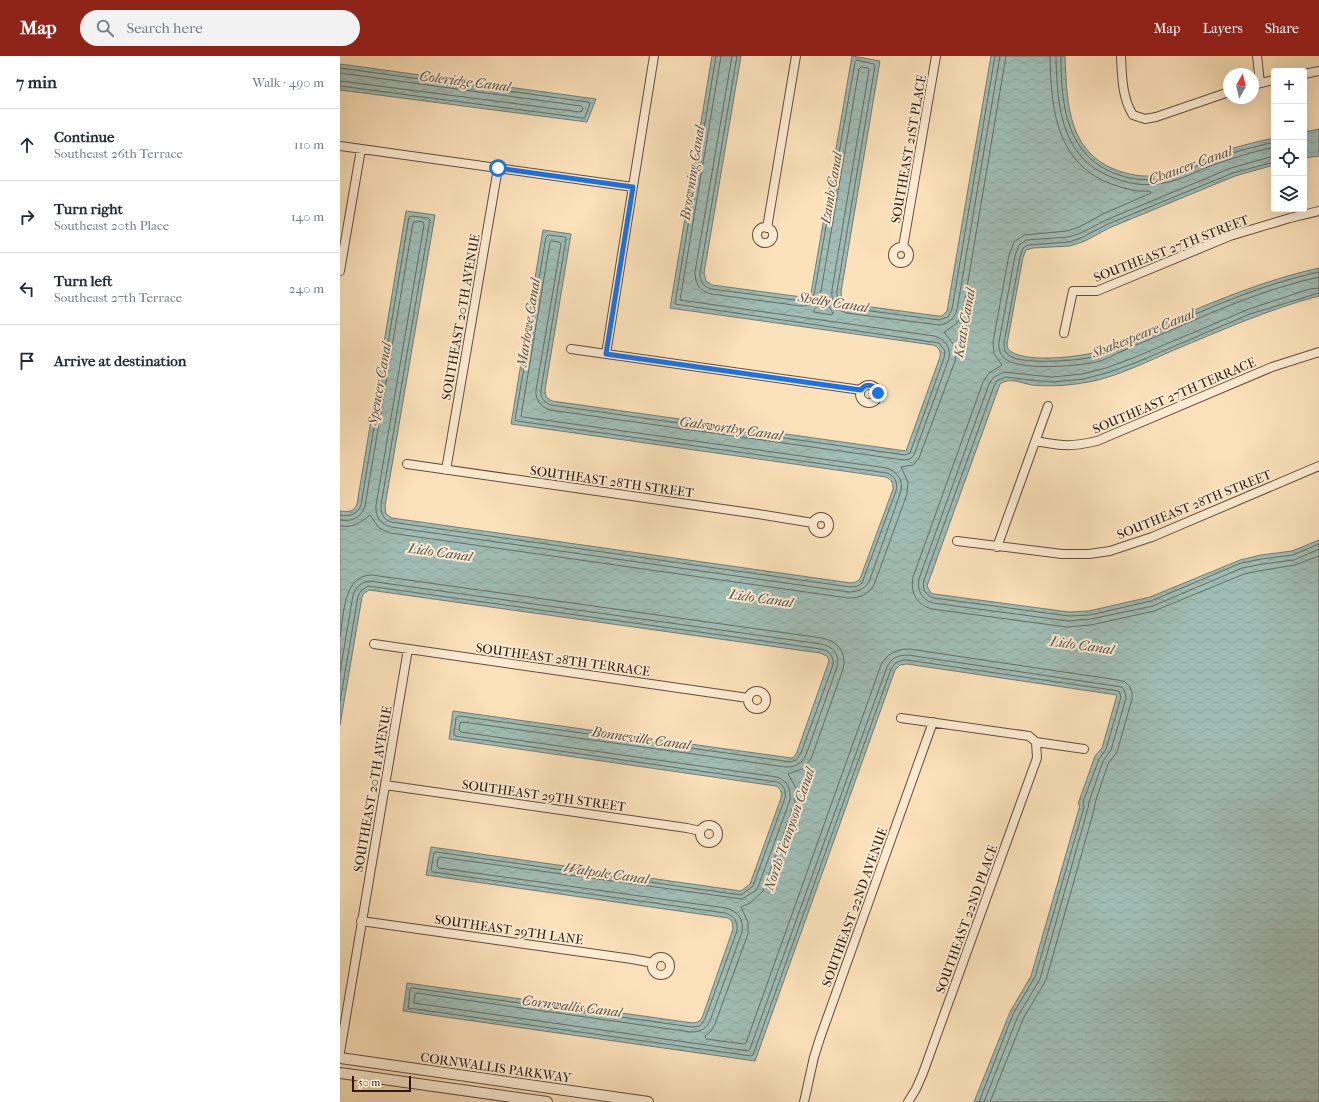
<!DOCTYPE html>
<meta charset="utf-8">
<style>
body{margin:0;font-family:"IM FELL French Canon",serif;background:#f2f2f3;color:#1f2937}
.controls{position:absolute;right:12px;top:12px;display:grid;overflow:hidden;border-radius:4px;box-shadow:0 4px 16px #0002}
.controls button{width:36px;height:36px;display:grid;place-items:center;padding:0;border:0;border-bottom:1px solid #e0e1e3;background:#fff;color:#1f2937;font:20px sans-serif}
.compass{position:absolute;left:883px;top:12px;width:36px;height:36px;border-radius:50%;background:#fff;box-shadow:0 4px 16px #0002;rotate:8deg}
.scale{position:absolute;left:12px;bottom:10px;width:59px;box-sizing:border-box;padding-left:4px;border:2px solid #2d1b12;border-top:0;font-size:11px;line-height:14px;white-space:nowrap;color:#2d1b12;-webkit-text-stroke:3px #fdecd3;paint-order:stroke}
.stop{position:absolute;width:12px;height:12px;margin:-9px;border:3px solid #1a73e8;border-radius:50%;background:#fff}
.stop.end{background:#1a73e8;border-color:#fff;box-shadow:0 1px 4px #0008}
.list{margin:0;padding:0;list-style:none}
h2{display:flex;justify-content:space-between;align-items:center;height:52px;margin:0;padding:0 16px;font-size:17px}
h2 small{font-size:13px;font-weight:400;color:#747a83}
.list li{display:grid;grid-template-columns:26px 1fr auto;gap:12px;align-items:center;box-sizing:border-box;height:72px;padding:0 16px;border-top:1px solid #e0e1e3}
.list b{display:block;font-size:15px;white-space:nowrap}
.list p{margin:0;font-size:13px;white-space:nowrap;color:#747a83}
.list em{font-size:13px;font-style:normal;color:#747a83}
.icon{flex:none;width:22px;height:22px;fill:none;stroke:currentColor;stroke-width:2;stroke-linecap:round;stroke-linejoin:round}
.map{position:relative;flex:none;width:979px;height:1046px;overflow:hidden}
header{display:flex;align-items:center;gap:24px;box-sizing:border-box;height:56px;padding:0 20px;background:#8f2418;color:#fff}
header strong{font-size:19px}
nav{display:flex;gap:22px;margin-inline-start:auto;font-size:14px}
.search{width:280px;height:36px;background:#f2f2f3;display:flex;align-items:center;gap:10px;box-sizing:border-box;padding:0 14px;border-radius:22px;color:#747a83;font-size:15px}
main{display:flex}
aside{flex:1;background:#fff}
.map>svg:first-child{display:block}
.water{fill:url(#water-waves);stroke:#727c74}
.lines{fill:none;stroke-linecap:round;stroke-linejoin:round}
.shore{stroke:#666c64;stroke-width:1}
.minor-casing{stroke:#614d3c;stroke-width:10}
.tertiary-casing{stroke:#614d3c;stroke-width:12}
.minor{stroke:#fdecd3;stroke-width:8}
.tertiary{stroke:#fdecd3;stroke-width:10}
.route{stroke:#1a73e8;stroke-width:5}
.labels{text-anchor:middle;stroke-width:4;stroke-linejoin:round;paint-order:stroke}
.street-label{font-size:13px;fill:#2d1b12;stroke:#fdecd3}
.water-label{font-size:14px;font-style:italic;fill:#55544b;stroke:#fdecd3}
</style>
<header>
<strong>Map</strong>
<div class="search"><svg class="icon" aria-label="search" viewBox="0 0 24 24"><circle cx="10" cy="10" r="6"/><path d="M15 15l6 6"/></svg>Search here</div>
<nav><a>Map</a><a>Layers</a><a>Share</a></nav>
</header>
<main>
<aside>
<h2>7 min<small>Walk · 490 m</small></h2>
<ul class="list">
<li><svg class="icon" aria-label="ahead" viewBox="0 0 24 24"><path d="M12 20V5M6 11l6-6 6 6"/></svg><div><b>Continue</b><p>Southeast 26th Terrace</p></div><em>110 m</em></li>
<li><svg class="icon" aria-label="right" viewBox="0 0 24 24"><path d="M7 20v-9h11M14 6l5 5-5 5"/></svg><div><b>Turn right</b><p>Southeast 20th Place</p></div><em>140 m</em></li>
<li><svg class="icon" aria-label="left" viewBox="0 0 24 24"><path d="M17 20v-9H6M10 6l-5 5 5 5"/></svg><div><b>Turn left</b><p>Southeast 27th Terrace</p></div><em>240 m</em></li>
<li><svg class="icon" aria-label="arrive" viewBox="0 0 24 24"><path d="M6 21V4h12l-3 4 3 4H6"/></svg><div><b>Arrive at destination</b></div></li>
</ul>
</aside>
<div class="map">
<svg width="979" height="1046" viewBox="0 0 979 1046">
<defs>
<pattern id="water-waves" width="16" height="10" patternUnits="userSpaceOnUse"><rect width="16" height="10" fill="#a0bdb5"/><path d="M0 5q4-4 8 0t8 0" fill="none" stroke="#8aa29b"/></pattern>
</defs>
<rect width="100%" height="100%" fill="#fce2bb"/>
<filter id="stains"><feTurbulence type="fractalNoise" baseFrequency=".005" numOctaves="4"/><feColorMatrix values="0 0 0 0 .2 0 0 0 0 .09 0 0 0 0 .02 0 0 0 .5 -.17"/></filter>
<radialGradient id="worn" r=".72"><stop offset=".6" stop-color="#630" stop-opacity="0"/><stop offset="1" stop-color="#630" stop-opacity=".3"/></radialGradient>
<path class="water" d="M372,0H401L364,217L366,225L372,229L462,241H466L471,237L512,0L540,5L501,236L502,244L509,248L598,260H602L607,255L651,0H725C727,46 727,97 779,115C794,120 808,122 824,118C846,112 868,101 890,93C904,89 919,85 934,82V109L895,120L769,172L745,185L730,190L693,192L686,194L683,201L667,288L668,293C681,308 738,301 757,296C763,295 770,291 776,288C791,281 806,275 821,268C873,246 924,224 979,212V240C929,253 882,274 834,294C809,305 784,317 758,324C736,329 714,331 692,329C681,327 669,321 660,328L587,530L591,537L594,538L729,556L749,555L810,541L900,504L921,499L952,495L979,484V1046H634L670,956L691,920L740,749L738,748L755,700L762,692L777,639L567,608L560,609L555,614L415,1005L63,955L67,927L353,967L358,966L362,962L393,873L392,865L388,862L86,819L91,791L401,835L410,828L441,742C442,736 441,733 436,730L109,683L113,655L451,702L454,701L457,696L489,605L487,600L480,597L29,534L23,538L22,541L0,669V455C8,456 14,456 17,448L66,155L95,159L45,450L46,458L52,462L511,527L516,526L520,523L553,433C553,427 552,424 546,421L171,368L203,174L231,178L205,334L206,341L212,345L566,395L600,301C601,295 599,291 593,289L330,252Z
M0,8L256,43L247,66L0,34Z
M979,73V100L964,102V76Z"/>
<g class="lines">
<path class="shore" d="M392,0L355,216C355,227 359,235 371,238L461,250C472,250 478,245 481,235L519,13L521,11L528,12L529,14L492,234C491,246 495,253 506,257L599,269C609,268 614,263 617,254L660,0
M397,0L360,217C360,225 363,231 372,233L462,245H467L474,239L515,6L517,4L534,8L535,10L497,235C496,244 500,249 508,252L599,264L608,261L612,253L655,0
M710,0C711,53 716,109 774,129C786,133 797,136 810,135L811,137L763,158L739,171L727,175L684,179L674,186L669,199L653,286L654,298L662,309L649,317L643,326L573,521C570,537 577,549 592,553L727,571L751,569L814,555L904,518L924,514L955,509L979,500
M716,0C717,51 721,105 777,123C793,129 807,130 824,127C841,124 857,115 873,109C893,102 913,96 934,91
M721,0C721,49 726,101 779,119C794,124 808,125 824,122C831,120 837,117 844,115C859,109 874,103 890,98C904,93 919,90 934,86
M0,12L248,46L250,48L245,61L243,62L0,30
M0,17L241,50L243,52L242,55L240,56L0,25
M934,100L891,112L766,164L741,177L728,181L686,184L679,189L675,200L659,286C658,294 661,300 667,304C684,315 742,310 760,305C767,303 774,299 780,296C794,290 808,284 822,278C873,256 924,233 979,221
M934,106L893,117L768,168L743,181L729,186L688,189L683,192L680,201L664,287C664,293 665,297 670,300C683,309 744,305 760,299C779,293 797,283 816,275C869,252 922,228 979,216
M979,232L970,233L909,253L793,302L766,312L742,318L713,321L691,319L664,316L654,321L649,328L579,523C577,534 581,543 593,547L728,565L751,563L813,550L902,512L923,508L954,504L979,493
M979,237L910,258L795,307L767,317L743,323L713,326L690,324L665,321L657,325L654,330L584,524C582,533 585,539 594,542L729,560L750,559L811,545L901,507L922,503L953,499L979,488
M483,245L486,246L493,257L492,259L474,256V254Z
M0,459C10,461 17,459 21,449L69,161L72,160L88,162L90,164L41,449C41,458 43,463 51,466L510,531L518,530L522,527L556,435C558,426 555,420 547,417L177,365L175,364L206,181L208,179L225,181L226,183L201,334C200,342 204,346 211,349L565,399L570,397L604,302L605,295L599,287L335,248L376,0
M0,464C12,466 21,462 25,450L73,167L76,165L83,166L84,169L36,449C35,460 40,468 51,471L509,536C518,536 524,533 529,526L561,435C563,424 558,416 547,412L183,361L181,360L210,186L212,185L219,186L221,188L196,334C195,344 201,351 210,354L564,404L570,403L574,399L609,302C611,291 605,283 594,280L340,244L381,0
M0,470C15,472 19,467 30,459L39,472L50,477L508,542C520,542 528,539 534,529L567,438L568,426L561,411L573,409L579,402L615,305C618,290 612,287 604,276C614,269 619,268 623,255L666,0
M0,581C4,559 3,519 32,519L482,582C498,585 507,597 503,613L471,703L462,713L448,718L456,732L455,746L423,835L410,847L401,851L408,866V878L375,968L371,975L365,980L366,983L404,988L406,987L541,609C547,598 556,593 569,593L778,624L785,626L790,631L792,637V643L777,696L768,708L755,747L754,754L706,924L683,963L650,1046
M0,616L13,539C16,531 21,526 29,525L481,588C493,590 500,599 497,611L466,699C461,708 456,711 446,711L123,666L120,667L119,674L121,676L437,721C448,725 451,733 450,744L418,831L415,835L402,843L100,801L98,802L97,810L99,812L386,852C398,855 404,863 402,876L370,965C366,973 360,976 351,976L77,937L75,939L74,947L408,995L410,993L547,611C551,602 558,599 568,599L782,631L785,636L786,642L771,694L763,705L749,746L748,752L700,923L678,960L644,1046
M0,646L18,540L21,535L28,530L481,593C489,595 494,600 493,609L461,697L456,704L451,706L119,660L116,662L114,678L115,680L437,726C444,729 446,734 445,742L413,830L401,839L96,796L94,797L91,814L93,816L385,857C394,860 398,865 397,875L365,963L360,970L352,971L72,932L70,933L68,952L411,1000L413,999L551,613C555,606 560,604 567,604L779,635L781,641L766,693L759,703L743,746L744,751L695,921L673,958L639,1046"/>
<g class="minor-casing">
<path id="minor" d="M781,0C782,20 782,42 793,59L805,63L816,61L889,36
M917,0L920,27
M964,18L979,15
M913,29L934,24
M0,90L293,131
M417 179a8 8 0 1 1 16 0a8 8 0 1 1-16 0Z
M427,172L456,0
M553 199a8 8 0 1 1 16 0a8 8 0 1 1-16 0Z
M563,191L596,0
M0,215L21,93
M724,277L733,235H757L890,180L950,162L979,155
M231,293L521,334
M266,298L314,0
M520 338a9 9 0 1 1 18 0a9 9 0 1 1-18 0Z
M696,385C721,390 732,391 757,385L932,311L979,296
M67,408L418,458L473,467
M106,414L158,112
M473 469a8 8 0 1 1 16 0a8 8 0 1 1-16 0Z
M617,485L722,498H749L770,495L812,481L979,410
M657,491L708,350
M34,588L408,642
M408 644a9 9 0 1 1 18 0a9 9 0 1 1-18 0Z
M561,662L689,680L696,686L744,693
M45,729L347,772L360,775
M360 778a9 9 0 1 1 18 0a9 9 0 1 1-18 0Z
M21,865L292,903L313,907
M312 910a9 9 0 1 1 18 0a9 9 0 1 1-18 0Z
M0,996L68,593
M464,1046L474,1001L480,982L593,666
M568,1046L576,1033L583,1017L697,702L696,686"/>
</g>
<g class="tertiary-casing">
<path id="tertiary" d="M0,1002L308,1046
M0,1017L207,1046"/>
</g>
<use href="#minor" class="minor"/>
<use href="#tertiary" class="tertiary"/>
</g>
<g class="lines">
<path class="route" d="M158,112L293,131L266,298L521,334C524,329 529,328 534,331L538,337"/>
</g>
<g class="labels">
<g class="street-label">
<text transform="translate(568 93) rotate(-80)" y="5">SOUTHEAST 21ST PLACE</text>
<text transform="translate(831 192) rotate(-21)" y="5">SOUTHEAST 27TH STREET</text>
<text transform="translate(120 261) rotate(-80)" y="5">SOUTHEAST 20TH AVENUE</text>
<text transform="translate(834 339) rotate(-23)" y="5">SOUTHEAST 27TH TERRACE</text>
<text transform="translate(272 425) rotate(8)" y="5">SOUTHEAST 28TH STREET</text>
<text transform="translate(854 448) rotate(-22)" y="5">SOUTHEAST 28TH STREET</text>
<text transform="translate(223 603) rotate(8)" y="5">SOUTHEAST 28TH TERRACE</text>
<text transform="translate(32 733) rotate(-80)" y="5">SOUTHEAST 20TH AVENUE</text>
<text transform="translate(204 739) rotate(8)" y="5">SOUTHEAST 29TH STREET</text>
<text transform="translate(514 851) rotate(-70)" y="5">SOUTHEAST 22ND AVENUE</text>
<text transform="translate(626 863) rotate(-70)" y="5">SOUTHEAST 22ND PLACE</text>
<text transform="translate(169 873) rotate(8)" y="5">SOUTHEAST 29TH LANE</text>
<text transform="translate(156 1011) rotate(8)" y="5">CORNWALLIS PARKWAY</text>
</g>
<g class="water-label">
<text transform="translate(125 25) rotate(7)" y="5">Coleridge Canal</text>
<text transform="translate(850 109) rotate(-20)" y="5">Chaucer Canal</text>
<text transform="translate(352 117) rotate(-81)" y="5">Browning Canal</text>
<text transform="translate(491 132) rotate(-80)" y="5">Lamb Canal</text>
<text transform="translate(493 246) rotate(9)" y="5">Shelly Canal</text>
<text transform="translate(188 267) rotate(-81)" y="5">Marlowe Canal</text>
<text transform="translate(624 267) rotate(-80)" y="5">Keats Canal</text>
<text transform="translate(803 277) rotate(-22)" y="5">Shakespeare Canal</text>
<text transform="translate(39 328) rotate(-80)" y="5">Spencer Canal</text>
<text transform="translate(391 372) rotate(8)" y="5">Galsworthy Canal</text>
<text transform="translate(100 496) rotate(8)" y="5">Lido Canal</text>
<text transform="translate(421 542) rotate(8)" y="5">Lido Canal</text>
<text transform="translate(742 589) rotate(8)" y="5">Lido Canal</text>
<text transform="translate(301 682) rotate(8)" y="5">Bonneville Canal</text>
<text transform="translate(449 773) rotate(-71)" y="5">North Tennyson Canal</text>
<text transform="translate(266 817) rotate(8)" y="5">Walpole Canal</text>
<text transform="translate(232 950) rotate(7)" y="5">Cornwallis Canal</text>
</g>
</g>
<rect width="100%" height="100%" filter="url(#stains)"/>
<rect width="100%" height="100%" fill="url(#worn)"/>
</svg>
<div class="controls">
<button>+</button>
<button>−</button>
<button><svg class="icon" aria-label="locate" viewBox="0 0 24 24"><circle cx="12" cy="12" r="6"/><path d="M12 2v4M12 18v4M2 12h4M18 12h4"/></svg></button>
<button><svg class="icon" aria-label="layers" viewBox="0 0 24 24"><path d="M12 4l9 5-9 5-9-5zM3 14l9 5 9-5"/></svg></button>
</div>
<svg class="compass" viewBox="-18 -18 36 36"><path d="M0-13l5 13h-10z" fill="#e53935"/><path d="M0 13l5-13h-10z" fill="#747a83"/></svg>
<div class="scale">50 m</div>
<div class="stop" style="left:158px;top:112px"></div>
<div class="stop end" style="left:538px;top:337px"></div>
</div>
</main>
